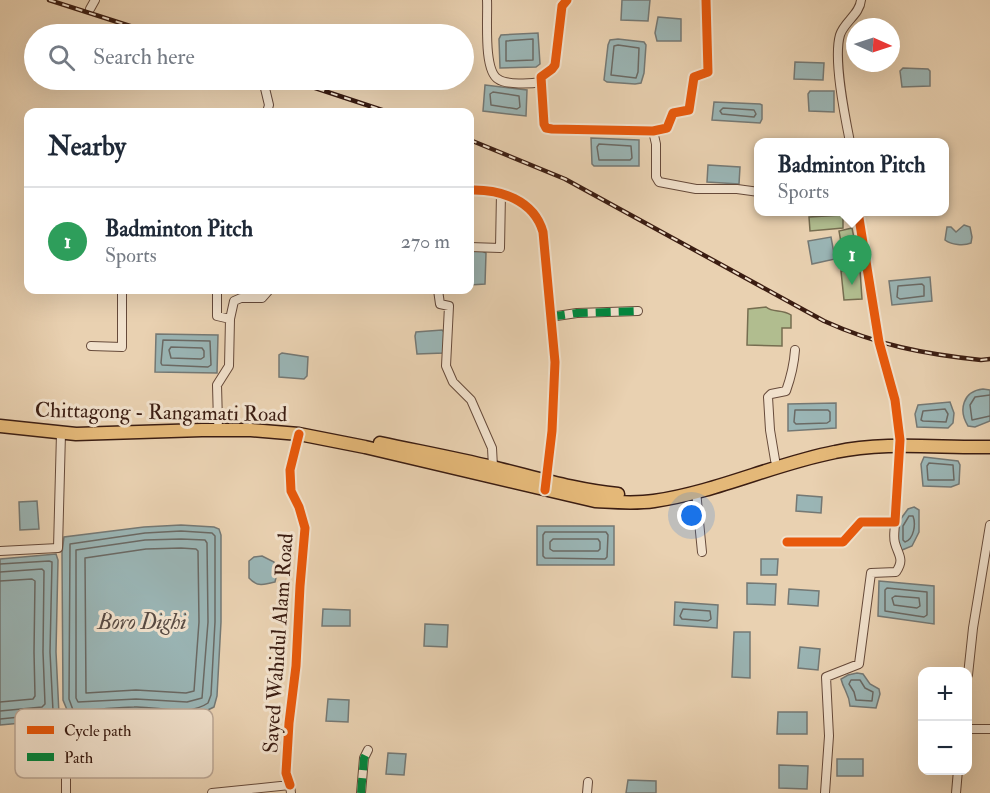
<!DOCTYPE html>
<meta charset="utf-8">
<style>
body{margin:0;font-family:"IM FELL Double Pica",serif;background:#f6f6f7;color:#1f2937}
.controls{position:absolute;right:18px;bottom:18px;display:grid;overflow:hidden;border-radius:12px;box-shadow:0 6px 24px #0002}
.controls button{width:54px;height:54px;display:grid;place-items:center;padding:0;border:0;border-bottom:2px solid #e0e1e3;background:#fff;color:#1f2937;font:30px sans-serif}
.compass{position:absolute;left:846px;top:18px;width:54px;height:54px;border-radius:50%;background:#fff;box-shadow:0 6px 24px #0002;rotate:93deg}
.you{position:absolute;left:692px;top:516px;width:21px;height:21px;margin:-15px;border:4px solid #fff;border-radius:50%;background:#1a73e8;box-shadow:0 0 0 9px #1a73e833}
.badge{display:grid;place-items:center;width:39px;height:39px;border-radius:50%;background:#ea580c;color:#fff;font-size:20px;font-weight:700}
.pin{position:absolute;translate:-50% -50px;filter:drop-shadow(0 2px 3px #0008)}
.pin::after{content:'';position:absolute;top:32px;width:21px;height:18px;background:inherit;clip-path:polygon(0 0,100% 0,50% 100%)}
.popup{position:absolute;left:754px;top:138px;width:195px;height:78px;box-sizing:border-box;display:grid;place-content:center;border-radius:12px;background:#fff;filter:drop-shadow(0 2px 4px #0005);font-size:20px;white-space:nowrap;color:#747a83}
.popup b{font-size:22px;color:#1f2937}
.popup::after{content:'';position:absolute;left:50%;top:100%;margin-left:-12px;border:12px solid transparent;border-top-color:#fff}
.list{margin:0;padding:0;list-style:none}
h2{display:flex;justify-content:space-between;align-items:center;height:78px;margin:0;padding:0 24px;font-size:26px}
h2 small{font-size:20px;font-weight:400;color:#747a83}
.list li{display:grid;grid-template-columns:39px 1fr auto;gap:18px;align-items:center;box-sizing:border-box;height:108px;padding:0 24px;border-top:2px solid #e0e1e3}
.list b{display:block;font-size:22px;white-space:nowrap}
.list p{margin:0;font-size:20px;white-space:nowrap;color:#747a83}
.list em{font-size:20px;font-style:normal;color:#747a83}
.icon{flex:none;width:33px;height:33px;fill:none;stroke:currentColor;stroke-width:2;stroke-linecap:round;stroke-linejoin:round}
.map{position:relative;flex:none;width:990px;height:793px;overflow:hidden}
.search{position:absolute;background:#fff;box-shadow:0 6px 24px #0002;left:24px;top:24px;width:450px;height:66px;display:flex;align-items:center;gap:15px;box-sizing:border-box;padding:0 21px;border-radius:33px;color:#747a83;font-size:22px}
.panel{position:absolute;background:#fff;box-shadow:0 6px 24px #0002;left:24px;top:108px;width:450px;height:186px;border-radius:12px}
.map>svg:first-child{display:block}
.green{fill:#b1bd8f;stroke:#766d50;stroke-width:1.5}
.water{fill:#9ab5b5;stroke:#747874;stroke-width:1.5}
.lines{fill:none;stroke-linecap:round;stroke-linejoin:round}
.shore{stroke:#6a6964;stroke-width:1.5}
.minor-casing{stroke:#664a3a;stroke-width:10}
.highway-casing{stroke:#3b1d12;stroke-width:15}
.minor{stroke:#f1e1cc;stroke-width:8}
.highway{stroke:#e4b878;stroke-width:12}
.rail-casing{stroke:#3b1d12;stroke-width:4.5}
.rail{stroke:#f1e1cc;stroke-width:2;stroke-dasharray:7;stroke-linecap:butt}
.quiet{stroke:#00873e;stroke-width:8;stroke-dasharray:15 8;stroke-linecap:butt}
.cycleway-casing{stroke:#f1e1cc;stroke-width:13}
.cycleway{stroke:#e8590c;stroke-width:9}
.labels{text-anchor:middle;stroke-width:6;stroke-linejoin:round;paint-order:stroke}
.street-label{font-size:21px;fill:#3b1d12;stroke:#f1e1cc}
.water-label{font-size:22px;font-style:italic;fill:#584b43;stroke:#f1e1cc}
.key{fill:#f1e1cc;stroke:#baa694;stroke-width:1.5}
.key-label{font-size:16px;fill:#3b1d12}
</style>
<div class="map">
<svg width="990" height="793" viewBox="0 0 990 793">
<rect width="100%" height="100%" fill="#e9d1b1"/>
<filter id="stains"><feTurbulence type="fractalNoise" baseFrequency=".00333" numOctaves="4"/><feColorMatrix values="0 0 0 0 .2 0 0 0 0 .09 0 0 0 0 .02 0 0 0 .5 -.17"/></filter>
<radialGradient id="worn" r=".72"><stop offset=".6" stop-color="#630" stop-opacity="0"/><stop offset="1" stop-color="#630" stop-opacity=".3"/></radialGradient>
<path class="green" d="M843,215V228L810,231L809,217Z
M852,228L859,263L845,265L839,231Z
M860,270L862,299L844,300L841,271Z
M766,307C773,313 782,309 791,315V328H782V346L747,345L748,309Z"/>
<path class="water" d="M622,0H650L648,21L621,20Z
M658,17L681,19V41H657L655,33Z
M538,33L540,64L536,67L500,68L499,39L501,35Z
M618,39L644,42L646,45L644,73L641,83L635,84L607,82L604,80L608,45L610,40Z
M795,62L824,63L823,80L794,79Z
M903,68L928,69L930,71V86L902,87L900,71Z
M485,85L527,90L526,116L483,111Z
M810,91H834V112L809,111L808,94Z
M714,102L760,104L762,105V119L760,123L712,120Z
M591,138L639,140V166H594L592,164Z
M708,165L740,167L739,184L707,182Z
M964,225L970,227L972,237L971,243C964,246 951,245 945,240L947,227H951L956,232Z
M831,237L835,259L812,264L808,241Z
M470,250L482,251L486,253L485,284L470,285Z
M930,277L932,301L892,305L889,281Z
M442,330L445,333L444,353L417,354L415,336L416,332Z
M156,334L218,335L217,373L155,372Z
M282,353L308,357L307,376L304,379L279,377V355Z
M983,389L990,390V421L975,427L968,426C958,410 963,391 983,389Z
M950,402L954,413L953,423L948,428L917,427L915,414L918,405Z
M836,403V428L788,431V404Z
M924,457L958,461L960,465L959,484L951,487L923,486L921,464Z
M797,495L822,497L821,513L796,511Z
M37,501L39,529L20,530L19,502Z
M914,507L919,510V532L912,546L902,550L898,545L897,524L908,509Z
M181,525L214,527L219,529L221,535V622L217,696L214,707C189,721 162,712 135,713C114,713 92,716 70,717L63,700L62,553L64,537L144,527Z
M537,526H614V565H537Z
M56,554L58,560L56,652L59,714L55,720L0,725V559Z
M262,556L274,562L277,573L275,582C264,585 257,587 249,578V561L254,557Z
M761,559H778L777,575H761Z
M879,581L934,586V624L878,616Z
M747,583L776,584L775,605L747,604Z
M789,589L819,591L818,606L788,604Z
M675,602L718,605L717,628L674,625Z
M323,609L350,610V626H322Z
M425,624L448,625L447,647L424,646Z
M734,632H750V678L732,677Z
M800,647L820,649L818,670L798,668Z
M857,673L863,674L870,684L879,689L880,694L876,708L850,706C849,693 844,691 841,679L848,675Z
M328,699L349,700L348,722L326,721Z
M778,712H807V734H777Z
M388,753L406,754L404,775L386,774Z
M863,759V776H837V759Z
M779,765L808,766L807,789L779,788Z
M628,780L656,781V793H626Z"/>
<g class="lines">
<path class="shore" d="M533,39V60L506,61V41Z
M618,45L639,48L638,72L636,78L611,75L614,46Z
M493,92L519,96L520,107L517,109L491,105L490,94Z
M723,108L754,110L756,114L754,117L722,114L720,111Z
M599,144L631,146L632,158L630,160H599L597,147Z
M922,284L924,286V296L900,299L897,297L898,286Z
M163,340L210,341L211,365L208,367L162,365L161,363Z
M171,347L202,348L204,351V357L201,359L171,358L169,350Z
M990,395L975,397L970,405L972,420L990,416
M945,409L948,414L946,422L923,421L921,420L923,411Z
M795,410H828L830,412V421L827,423L796,424L794,422Z
M929,463L953,465L954,480H928L927,466Z
M913,516C916,524 914,539 905,542L903,540V526L909,516Z
M181,531L212,533L215,536V622L211,695L208,703C188,717 158,706 134,707C114,707 93,711 73,710L69,699L70,544L145,533Z
M545,532H606L608,535L607,557L605,559L545,558L543,556V535Z
M181,539L205,540L207,543L208,622L202,698L187,702L136,699L78,702L76,698V550L145,540Z
M553,539H598L600,542V549L598,551H553L550,549V542Z
M181,548L196,549L198,551L199,622L194,691L186,693L136,690L86,693L85,558L146,549Z
M0,564L49,561L52,562L50,652L53,711L50,714L0,719
M0,572L42,569L44,571L43,652L45,704L42,707L0,711
M0,581L32,579L35,581L34,652L35,696L33,699L0,702
M887,588L927,592V615L924,617L885,611V590Z
M895,596L919,598L920,606L917,608L894,605L892,598Z
M683,609L710,611L711,619L708,621L682,619L680,616Z
M851,680H860L865,688L873,692L872,701L856,700L854,692L849,684Z"/>
<g class="minor-casing">
<path id="minor" d="M487,0C488,17 483,70 498,79C506,85 531,84 541,82
M567,0L562,6L555,65L552,69L541,77L544,124L546,128L552,129L653,131L667,128L673,113L689,110L694,77L708,72L706,0
M90,9L95,0
M263,80L269,105L267,112
M653,131L656,144V177L659,182L696,189H737L759,192
M850,142C845,117 833,59 840,35C844,22 860,14 861,0
M470,190C500,189 534,200 543,232L555,362L552,431L546,485
M470,247L500,248L501,193
M217,290V316L230,319L229,366L217,385L218,422
M438,290L440,304L449,306L446,366L453,382L471,400L492,448L493,467
M550,317L577,313L638,311
M230,319L234,301L241,298H262L269,290
M91,346L122,347V290
M775,460L770,430L768,397L771,394L786,391C791,377 794,365 795,350
M696,491L702,552
M787,542H843L861,522H895L900,440L895,400L879,342L858,212
M0,551L58,548L61,433
M968,675L973,628L990,525
M968,729H990
M45,759L56,763L66,771V793
M290,785L286,773L289,723L296,666L300,586L305,528L299,507L291,491L290,470L299,434
M212,793L290,785L291,793
M361,793L364,758L368,750
M587,793L588,782
M825,793L829,736L826,677L859,664L871,573L896,572C905,559 898,555 895,543C893,537 895,529 895,522
M956,793L958,770"/>
</g>
<g class="highway-casing">
<path id="highway" d="M0,426L76,434L202,430H251L299,434L365,447L595,501C615,502 634,504 654,501C716,492 774,464 835,452C885,441 939,448 990,447
M380,443C417,451 455,458 492,467C534,477 575,490 618,494"/>
</g>
<use href="#minor" class="minor"/>
<use href="#highway" class="highway"/>
<g class="rail-casing">
<path id="rail" d="M49,0L155,34
M291,80L388,112
M470,140L565,179L824,321C877,345 924,354 981,360L990,359"/>
</g>
<use href="#rail" class="rail"/>
<path class="quiet" d="M550,317L577,313L638,311
M361,793L364,758L368,750"/>
<g class="cycleway-casing">
<path id="cycleway" d="M567,0L562,6L555,65L552,69L541,77L544,124L546,128L552,129L653,131L667,128L673,113L689,110L694,77L708,72L706,0
M470,190C500,189 534,200 543,232L555,362L552,431L545,490
M787,542H843L861,522H895L900,440L895,400L879,342L858,212
M290,785L286,773L289,723L296,666L300,586L305,528L299,507L291,491L290,470L299,434"/>
</g>
<use href="#cycleway" class="cycleway"/>
</g>
<g class="labels">
<g class="street-label">
<text transform="translate(161 412) rotate(1)" y="7">Chittagong - Rangamati Road</text>
<text transform="translate(278 643) rotate(-86)" y="7">Sayed Wahidul Alam Road</text>
</g>
<g class="water-label">
<text x="142" y="629">Boro Dighi</text>
</g>
</g>
<rect x="15" y="709" width="198" height="69" rx="9" class="key"/>
<rect x="27" y="726" width="27" height="8" fill="#e8590c"/>
<rect x="27" y="753" width="27" height="8" fill="#00873e"/>
<g class="key-label">
<text x="64" y="736">Cycle path</text>
<text x="64" y="763">Path</text>
</g>
<rect width="100%" height="100%" filter="url(#stains)"/>
<rect width="100%" height="100%" fill="url(#worn)"/>
</svg>
<div class="controls">
<button>+</button>
<button>−</button>
</div>
<svg class="compass" viewBox="-18 -18 36 36"><path d="M0-13l5 13h-10z" fill="#e53935"/><path d="M0 13l5-13h-10z" fill="#747a83"/></svg>
<div class="you"></div>
<div class="pin badge" style="left:852px;top:285px;background:#2e9e5b">1</div>
<div class="popup"><b>Badminton Pitch</b>Sports</div>
<div class="search"><svg class="icon" aria-label="search" viewBox="0 0 24 24"><circle cx="10" cy="10" r="6"/><path d="M15 15l6 6"/></svg>Search here</div>
<section class="panel">
<h2>Nearby<small></small></h2>
<ul class="list">
<li><span class="badge" style="background:#2e9e5b">1</span><div><b>Badminton Pitch</b><p>Sports</p></div><em>270 m</em></li>
</ul>
</section>
</div>
